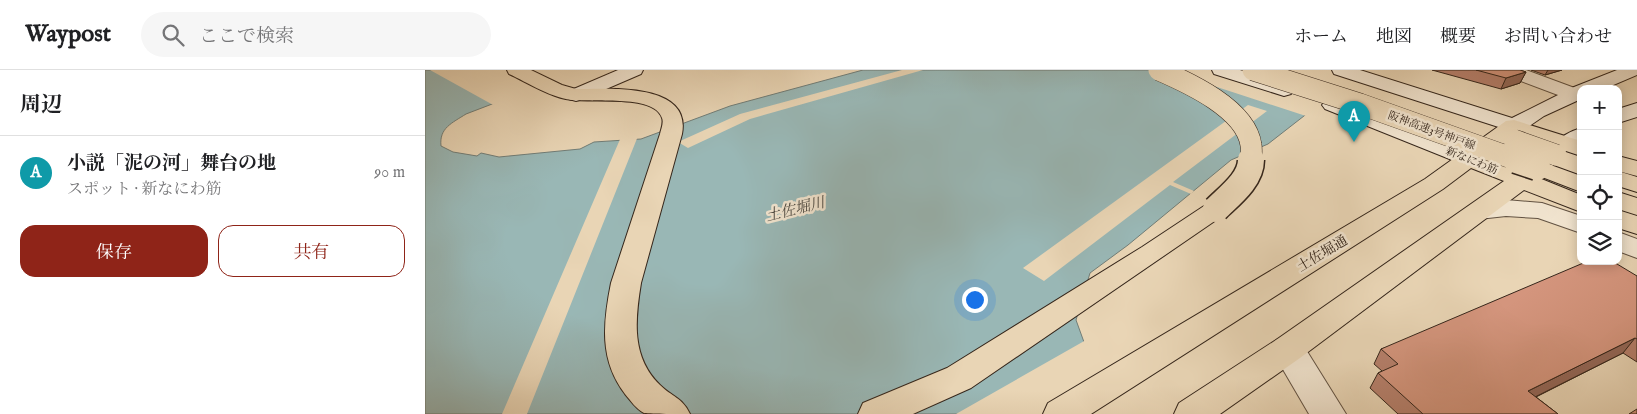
<!DOCTYPE html>
<html lang="ja">
<meta charset="utf-8">
<style>
body{margin:0;font-family:"IM FELL English","Noto Serif JP",serif;background:#f6f6f6;color:#202124}
.controls{position:absolute;right:15px;top:15px;display:grid;overflow:hidden;border-radius:10px;box-shadow:0 2px 12px #0003}
.controls button{width:45px;height:45px;display:grid;place-items:center;padding:0;border:0;border-bottom:1px solid #e0e0e0;background:#fff;color:#202124;font:25px sans-serif}
.you{position:absolute;left:549px;top:229px;width:18px;height:18px;margin:-12px;border:4px solid #fff;border-radius:50%;background:#1a73e8;box-shadow:0 0 0 8px #1a73e833}
.badge{display:grid;place-items:center;width:32px;height:32px;border-radius:50%;background:#8f2418;color:#fff;font-size:16px;font-weight:700}
.pin{position:absolute;translate:-50% -41px;filter:drop-shadow(0 1px 2px #0008)}
.pin::after{content:'';position:absolute;top:26px;width:18px;height:15px;background:inherit;clip-path:polygon(0 0,100% 0,50% 100%)}
.list{margin:0;padding:0;list-style:none}
h2{display:flex;justify-content:space-between;align-items:center;height:65px;margin:0;padding:0 20px;font-size:21px}
h2 small{font-size:16px;font-weight:400;color:#757577}
.list li{display:grid;grid-template-columns:32px 1fr auto;gap:15px;align-items:center;box-sizing:border-box;height:75px;padding:0 20px;border-top:1px solid #e0e0e0}
.list b{display:block;font-size:19px;white-space:nowrap}
.list p{margin:0;font-size:16px;white-space:nowrap;color:#757577}
.list em{font-size:16px;font-style:normal;color:#757577}
.actions{display:flex;gap:10px;padding:15px 20px}
.actions a{flex:1;padding:11px 0;border:1px solid #8f2418;border-radius:15px;text-align:center;font-size:18px;color:#8f2418}
.actions .main{background:#8f2418;color:#fff}
.icon{flex:none;width:28px;height:28px;fill:none;stroke:currentColor;stroke-width:2;stroke-linecap:round;stroke-linejoin:round}
.map{position:relative;flex:none;width:1212px;height:344px;overflow:hidden}
header{display:flex;align-items:center;gap:30px;box-sizing:border-box;height:70px;padding:0 25px;background:#fff;border-bottom:1px solid #e0e0e0}
header strong{font-size:24px}
nav{display:flex;gap:28px;margin-inline-start:auto;font-size:18px}
.search{width:350px;height:45px;background:#f6f6f6;display:flex;align-items:center;gap:12px;box-sizing:border-box;padding:0 18px;border-radius:28px;color:#757577;font-size:19px}
main{display:flex}
aside{flex:1;background:#fff}
.map>svg:first-child{display:block}
.water{fill:#99b7b5;stroke:#717d77}
.pier{fill:#e9d5b5}
.lines{fill:none;stroke-linecap:round;stroke-linejoin:round}
.street-casing{stroke:#625242;stroke-width:2}
.secondary-casing{stroke:#35261b;stroke-width:2}
.primary-casing{stroke:#35261b;stroke-width:2}
.highway-casing{stroke:#35261b;stroke-width:2}
.street{fill:#f1e4cf;fill-rule:evenodd}
.secondary{fill:#f1e4cf;fill-rule:evenodd}
.primary{fill:#e9d5b5;fill-rule:evenodd}
.highway{fill:#e9d5b5;fill-rule:evenodd}
.highway-bridge-far1-casing{stroke:#35261b;stroke-width:22;stroke-linecap:butt}
.highway-bridge-casing{stroke:#35261b;stroke-width:29;stroke-linecap:butt}
.highway-bridge-far1{stroke:#e9d5b5;stroke-width:21}
.highway-bridge{stroke:#e9d5b5;stroke-width:26}
.wall{fill:#b6806c;stroke:#35261b}
.shaded-wall{fill:#946858;stroke:#35261b}
.building{fill:#d4957d;stroke:#35261b}
.labels{text-anchor:middle;stroke-width:5;stroke-linejoin:round;paint-order:stroke}
.far-street-label{font-size:11px;fill:#35261b;stroke:#f1e4cf}
.street-label{font-size:14px;fill:#35261b;stroke:#f1e4cf}
.water-label{font-size:15px;font-style:italic;fill:#4e4a42;stroke:#f1e4cf}
</style>
<header>
<strong>Waypost</strong>
<div class="search"><svg class="icon" aria-label="search" viewBox="0 0 24 24"><circle cx="10" cy="10" r="6"/><path d="M15 15l6 6"/></svg>ここで検索</div>
<nav><a>ホーム</a><a>地図</a><a>概要</a><a>お問い合わせ</a></nav>
</header>
<main>
<aside>
<h2>周辺<small></small></h2>
<ul class="list">
<li><span class="badge" style="background:#0f9aa8">A</span><div><b>小説「泥の河」舞台の地</b><p>スポット · 新なにわ筋</p></div><em>90 m</em></li>
</ul>
<div class="actions"><a class="main">保存</a><a>共有</a></div>
</aside>
<div class="map">
<svg width="1212" height="344" viewBox="0 0 1212 344">
<rect width="100%" height="100%" fill="#e9d5b5"/>
<filter id="stains"><feTurbulence type="fractalNoise" baseFrequency=".004" numOctaves="4"/><feColorMatrix values="0 0 0 0 .2 0 0 0 0 .09 0 0 0 0 .02 0 0 0 .5 -.17"/></filter>
<radialGradient id="worn" r=".72"><stop offset=".6" stop-color="#630" stop-opacity="0"/><stop offset="1" stop-color="#630" stop-opacity=".3"/></radialGradient>
<path class="water" d="M0,0H156L41,44C27,53 14,58 16,76L28,82L52,86L56,83L74,87L155,79L169,72L216,69L305,36L438,0H938L843,74L806,90L703,175L665,203L651,250L685,344H0Z"/>
<path class="pier" d="M5,0H158L157,2L70,36Z
M477,0H498L325,49L263,78L253,72L315,44Z
M740,0H940L881,46Z
M823,35L842,41L748,112L769,121L766,124L745,115L619,211L598,198Z
M213,66L102,344H77L196,67Z
M661,270L687,344H531Z"/>
<g class="lines">
<g class="street-casing">
<path id="street" d="M1075,0H1101L1155,20L1156,27L1148,30L1141,28L1077,4Z
M1081,130L1117,133L1156,146V163L1113,148L1081,146L1054,149L1045,146L1041,141L1045,136Z
M1193,162L1212,169V188L1193,181Z
M863,267L875,270L921,344H884L846,279L851,270Z"/>
</g>
<g class="secondary-casing">
<path id="secondary" d="M193,0H218L216,4L158,29L151,31L144,29L141,25L144,21Z
M787,0H815L866,16L869,20L866,24L859,26L789,4Z
M907,0H935L1087,48L1149,17L1192,0H1212V5L1179,19H1156V29L1119,46L1097,61L1089,62L909,4Z
M907,29L1053,84L1057,89L1053,94L1045,96L1037,94L900,39L897,35L900,31Z
M1212,33V47L1193,53V39Z
M1156,58V75L1141,81L1133,79L1130,74C1136,66 1146,61 1156,58Z"/>
</g>
<g class="primary-casing">
<path id="primary" d="M82,0H106L137,15L158,21L161,25L158,29C137,35 104,13 84,4Z
M1089,50L1156,71V86L1138,80L1140,84L1114,108L1156,125V142L1099,120L875,288L795,344H749L754,333L851,270L1079,111L1046,98L1018,119L666,344H618L623,333L1000,109L1081,51ZM1092,64L1129,77L1121,79L1094,100L1061,87Z
M1193,86L1212,91V106L1193,101Z
M1193,140L1212,146V164L1193,158Z"/>
</g>
<g class="highway-casing">
<path id="highway" d="M151,19C183,19 267,12 257,64L216,213C210,250 206,287 235,315C247,327 257,327 265,344C255,344 227,344 219,343C211,339 206,331 200,324C174,290 178,253 186,213L235,64C236,59 239,53 237,48C229,23 164,34 144,29L141,25L144,21Z
M1112,90L1156,106V122L1104,102L1100,97L1104,92Z
M1193,101L1212,107V122L1193,116Z
M1193,122L1212,128V145L1193,139Z
M791,131L800,134L804,139L800,144L546,318L488,344H433L438,333L522,298L717,177L782,134Z"/>
</g>
<use href="#street" class="street"/>
<use href="#secondary" class="secondary"/>
<use href="#primary" class="primary"/>
<use href="#highway" class="highway"/>
<g class="highway-bridge-far1-casing">
<path id="highway-bridge-far1" d="M734,0C764,13 821,39 826,75C827,80 826,86 826,91
M828,0L935,34L1095,91
M1089,70L1131,85"/>
</g>
<g class="highway-bridge-casing">
<path id="highway-bridge" d="M1091,90L1112,97
M791,139C804,126 826,110 826,90"/>
</g>
<use href="#highway-bridge-far1" class="highway-bridge-far1"/>
<use href="#highway-bridge" class="highway-bridge"/>
</g>
<path class="wall" d="M1007,0H1095L1101,2L1095,13L1076,19Z
M1106,0H1137L1120,5Z
M1212,206V292L1198,283L1111,327L1133,344H973L945,318L953,303L957,301L949,294L956,279Z"/>
<path class="shaded-wall" d="M1123,0H1137L1120,5Z
M1101,2L1095,13L1076,19L1081,8Z
M1210,268L1198,283L1092,336L1103,321Z"/>
<path class="building" d="M1051,0H1095L1101,2L1081,8Z
M1163,191H1187L1212,206V269L1210,268L1103,321L1133,344H998L953,303L973,294L956,279Z
M1212,339V344H1204Z"/>
<g class="labels">
<g class="far-street-label">
<text transform="translate(1007 60) rotate(20)" y="4">阪神高速3号神戸線</text>
<text transform="translate(1047 90) rotate(22)" y="4">新なにわ筋</text>
</g>
<g class="street-label">
<text transform="translate(897 183) rotate(-31)" y="5">土佐堀通</text>
</g>
<g class="water-label">
<text transform="translate(370 139) rotate(-14)" y="5">土佐堀川</text>
</g>
</g>
<rect width="100%" height="100%" filter="url(#stains)"/>
<rect width="100%" height="100%" fill="url(#worn)"/>
</svg>
<div class="controls">
<button>+</button>
<button>−</button>
<button><svg class="icon" aria-label="locate" viewBox="0 0 24 24"><circle cx="12" cy="12" r="6"/><path d="M12 2v4M12 18v4M2 12h4M18 12h4"/></svg></button>
<button><svg class="icon" aria-label="layers" viewBox="0 0 24 24"><path d="M12 4l9 5-9 5-9-5zM3 14l9 5 9-5"/></svg></button>
</div>
<div class="you"></div>
<div class="pin badge" style="left:929px;top:72px;background:#0f9aa8">A</div>
</div>
</main>
